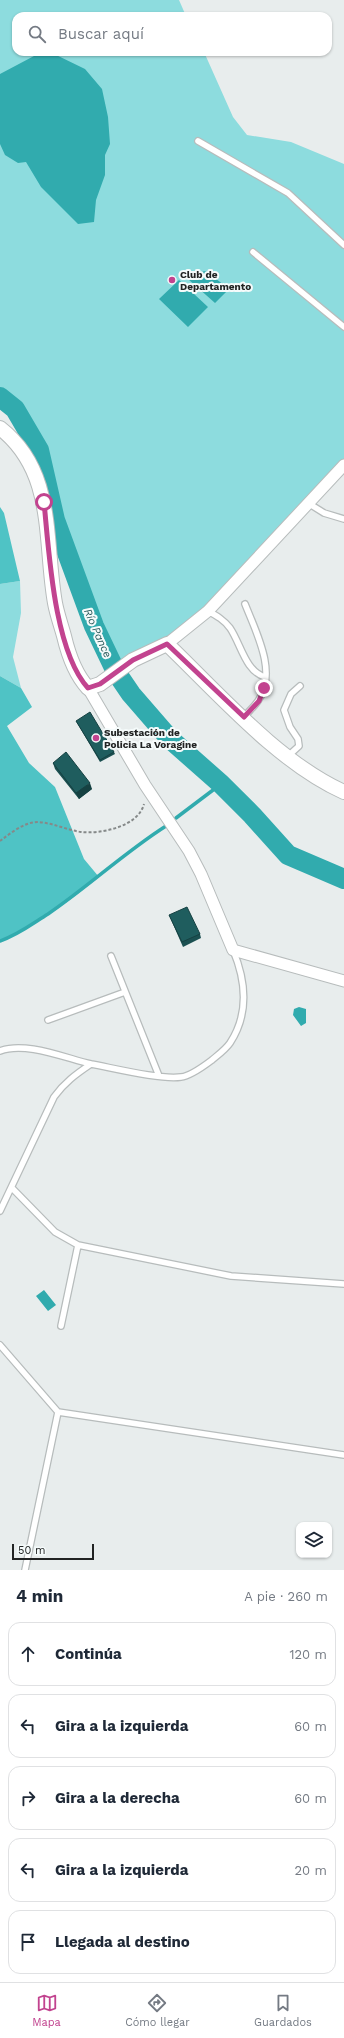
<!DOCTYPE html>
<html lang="es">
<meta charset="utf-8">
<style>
body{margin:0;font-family:"Work Sans",sans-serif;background:#f2f2f3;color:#1f2937}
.controls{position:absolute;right:12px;bottom:12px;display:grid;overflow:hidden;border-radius:8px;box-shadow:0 1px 3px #0004}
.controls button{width:36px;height:36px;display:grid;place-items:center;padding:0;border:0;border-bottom:1px solid #e0e1e3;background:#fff;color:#1f2937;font:20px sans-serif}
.scale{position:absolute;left:12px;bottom:10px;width:82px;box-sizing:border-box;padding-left:4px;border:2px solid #212323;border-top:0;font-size:11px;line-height:14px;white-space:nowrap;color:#212323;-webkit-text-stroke:3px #f5fbfb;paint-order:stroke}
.stop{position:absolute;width:12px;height:12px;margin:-9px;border:3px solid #c2438f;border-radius:50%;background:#fff}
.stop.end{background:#c2438f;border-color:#fff;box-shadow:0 1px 4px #0008}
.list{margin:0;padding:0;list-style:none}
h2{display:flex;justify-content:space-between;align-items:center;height:52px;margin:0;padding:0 16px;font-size:17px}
h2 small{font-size:13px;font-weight:400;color:#747a83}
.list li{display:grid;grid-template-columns:26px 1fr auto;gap:12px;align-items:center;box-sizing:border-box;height:64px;margin:0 8px 8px;padding:0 8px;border:1px solid #e0e1e3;border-radius:12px}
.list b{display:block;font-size:15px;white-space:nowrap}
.list em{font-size:13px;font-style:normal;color:#747a83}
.icon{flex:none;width:22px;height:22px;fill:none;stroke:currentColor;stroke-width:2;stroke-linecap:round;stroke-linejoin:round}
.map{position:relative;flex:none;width:344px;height:1570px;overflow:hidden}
.search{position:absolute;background:#fff;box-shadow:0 1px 3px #0004;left:12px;right:12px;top:12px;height:44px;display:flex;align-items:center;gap:10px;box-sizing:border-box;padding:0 14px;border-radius:12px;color:#747a83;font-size:15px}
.sheet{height:412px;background:#fff}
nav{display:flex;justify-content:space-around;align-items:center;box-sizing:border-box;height:56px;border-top:1px solid #e0e1e3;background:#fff;font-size:11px;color:#747a83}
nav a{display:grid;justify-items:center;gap:2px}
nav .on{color:#c2438f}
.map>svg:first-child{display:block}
.green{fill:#8ddcde}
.forest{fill:#4fc3c5}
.water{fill:#31abae}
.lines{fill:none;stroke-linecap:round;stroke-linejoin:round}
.stream{stroke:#31abae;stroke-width:3.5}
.river{stroke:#31abae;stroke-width:20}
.service-casing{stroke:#b7bcbc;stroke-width:8}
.minor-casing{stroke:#b7bcbc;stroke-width:13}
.tertiary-casing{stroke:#b7bcbc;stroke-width:16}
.path{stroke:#858989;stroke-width:2;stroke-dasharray:3 2;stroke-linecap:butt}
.service{stroke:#fff;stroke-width:5.5}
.minor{stroke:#fff;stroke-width:11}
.tertiary{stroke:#fff;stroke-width:14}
.wall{fill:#1b5051}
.shaded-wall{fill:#164142}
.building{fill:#1f5d5e;stroke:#164142}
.route{stroke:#c2438f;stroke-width:5}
.poi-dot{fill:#c2438f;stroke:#f5fbfb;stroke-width:1.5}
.labels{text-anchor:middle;stroke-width:4;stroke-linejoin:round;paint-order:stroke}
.poi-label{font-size:10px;font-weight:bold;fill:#212323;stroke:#f5fbfb;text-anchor:start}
.water-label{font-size:11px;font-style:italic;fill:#2b5c5d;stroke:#f5fbfb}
</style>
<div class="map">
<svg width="344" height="1570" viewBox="0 0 344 1570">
<rect width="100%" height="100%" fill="#e8eded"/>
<path class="green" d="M0,0H179L186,16H16V52H204L233,117L247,135L291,142L344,164V465L208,611L116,672L94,626L55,520L39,450L15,409L0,397Z
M20,581L21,613L13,657L21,688L0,676V584Z"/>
<path class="forest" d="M0,507L4,513L20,581L0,584Z
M0,676L21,688L32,707L7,726L29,763L55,787L84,859L99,877C74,897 29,932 0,941Z"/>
<path class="water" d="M50,52L85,69L102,89L108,117L110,144L105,155V175L96,200L94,222L78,224L41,187L26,162L18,163L5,155L0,144V74L34,56Z
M206,271L229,289L215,303L188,279L193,273Z
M179,280L208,307L188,327L159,299Z
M299,1007L306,1009V1023L301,1026L293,1015L294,1009Z
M44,1290L56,1305L48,1311L36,1296Z"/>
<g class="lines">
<path class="stream" d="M176,818L221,784
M0,941C18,935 32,924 48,914C89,886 125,852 166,826"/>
<path class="river" d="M0,397L15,409L39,450L55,520L94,626L116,672L131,694L170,739L221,784L252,815L288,855L344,879"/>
<g class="service-casing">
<path id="service" d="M198,141L288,193L344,245
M253,252L344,327
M308,503L324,513L344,519
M208,611C217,616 224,620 230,628C241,644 245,671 265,677
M244,717C248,712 254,707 258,701C278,673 256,632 245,604
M287,757L299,746L298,739L290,727L284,710L291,694L300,686
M111,956L159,1076
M48,1020L125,992
M0,1051C25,1041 65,1058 91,1064
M12,1188L55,1232L78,1245L231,1276L344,1284
M0,1211L54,1097C64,1083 76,1074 91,1064C113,1068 161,1080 181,1077C191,1076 204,1066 212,1060C218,1055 226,1049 230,1043C249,1014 246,981 233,950
M61,1326L78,1245
M0,1345L58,1412L344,1455
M25,1570L58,1412"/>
</g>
<g class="minor-casing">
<path id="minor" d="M167,644L208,611L344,465
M88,688L145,785L189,851L201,874L233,950L344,981"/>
</g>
<g class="tertiary-casing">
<path id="tertiary" d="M0,428C56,472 44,541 55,603C57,614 61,625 64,636C68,653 75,674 88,688L100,684L133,660L167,644C219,694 279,763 344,792"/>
</g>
<path class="path" d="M0,841C11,833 24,822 38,822C53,823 67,830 81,832C101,834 138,827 144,804"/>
<use href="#service" class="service"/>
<use href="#minor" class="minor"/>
<use href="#tertiary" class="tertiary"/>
</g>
<path class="wall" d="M76,721L114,752L115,754L100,762Z
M53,763L92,789L79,799L55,769Z
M169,915L200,934L201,938L183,947Z"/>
<path class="shaded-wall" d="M90,783L92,789L79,799L76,793Z"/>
<path class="building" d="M90,712L114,752L100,760L76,721Z
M66,752L90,783L76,793L53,763Z
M187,907L200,934L182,942L169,915Z"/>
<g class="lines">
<path class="route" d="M44,502C49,552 54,651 88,688L100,684L133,660L167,644L244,717L259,701L264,688"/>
</g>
<g class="poi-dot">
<circle cx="172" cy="280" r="4"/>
<circle cx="96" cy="738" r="4"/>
</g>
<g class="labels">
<g class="poi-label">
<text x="180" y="278">Club de<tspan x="180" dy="12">Departamento</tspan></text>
<text x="104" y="736">Subestación de<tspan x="104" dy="12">Policia La Voragine</tspan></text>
</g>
<g class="water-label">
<text transform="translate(98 633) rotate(66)" y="4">Río Pance</text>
</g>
</g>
</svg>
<div class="controls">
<button><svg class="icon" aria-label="layers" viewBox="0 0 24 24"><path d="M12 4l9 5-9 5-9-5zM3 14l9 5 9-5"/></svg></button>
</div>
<div class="scale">50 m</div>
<div class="stop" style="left:44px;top:502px"></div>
<div class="stop end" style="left:264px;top:688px"></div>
<div class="search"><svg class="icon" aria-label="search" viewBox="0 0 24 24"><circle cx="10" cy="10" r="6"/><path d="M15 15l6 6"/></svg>Buscar aquí</div>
</div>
<section class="sheet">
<h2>4 min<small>A pie · 260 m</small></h2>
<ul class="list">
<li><svg class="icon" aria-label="ahead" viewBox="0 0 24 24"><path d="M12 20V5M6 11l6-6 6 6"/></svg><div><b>Continúa</b></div><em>120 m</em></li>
<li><svg class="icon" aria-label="left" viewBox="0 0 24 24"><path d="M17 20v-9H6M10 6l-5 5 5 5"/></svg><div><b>Gira a la izquierda</b></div><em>60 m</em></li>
<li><svg class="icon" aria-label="right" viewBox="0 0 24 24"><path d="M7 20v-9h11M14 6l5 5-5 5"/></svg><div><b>Gira a la derecha</b></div><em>60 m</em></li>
<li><svg class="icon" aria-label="left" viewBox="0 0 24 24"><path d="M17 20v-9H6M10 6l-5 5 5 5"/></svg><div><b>Gira a la izquierda</b></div><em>20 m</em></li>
<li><svg class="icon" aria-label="arrive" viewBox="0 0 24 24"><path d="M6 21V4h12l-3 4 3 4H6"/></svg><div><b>Llegada al destino</b></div></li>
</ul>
</section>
<nav>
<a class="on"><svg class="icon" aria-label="map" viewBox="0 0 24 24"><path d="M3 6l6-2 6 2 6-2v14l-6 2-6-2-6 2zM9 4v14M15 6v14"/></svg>Mapa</a>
<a><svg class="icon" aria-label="directions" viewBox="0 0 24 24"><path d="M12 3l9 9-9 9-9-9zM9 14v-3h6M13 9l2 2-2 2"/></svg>Cómo llegar</a>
<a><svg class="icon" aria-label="saved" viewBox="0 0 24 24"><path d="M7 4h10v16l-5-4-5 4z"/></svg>Guardados</a>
</nav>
